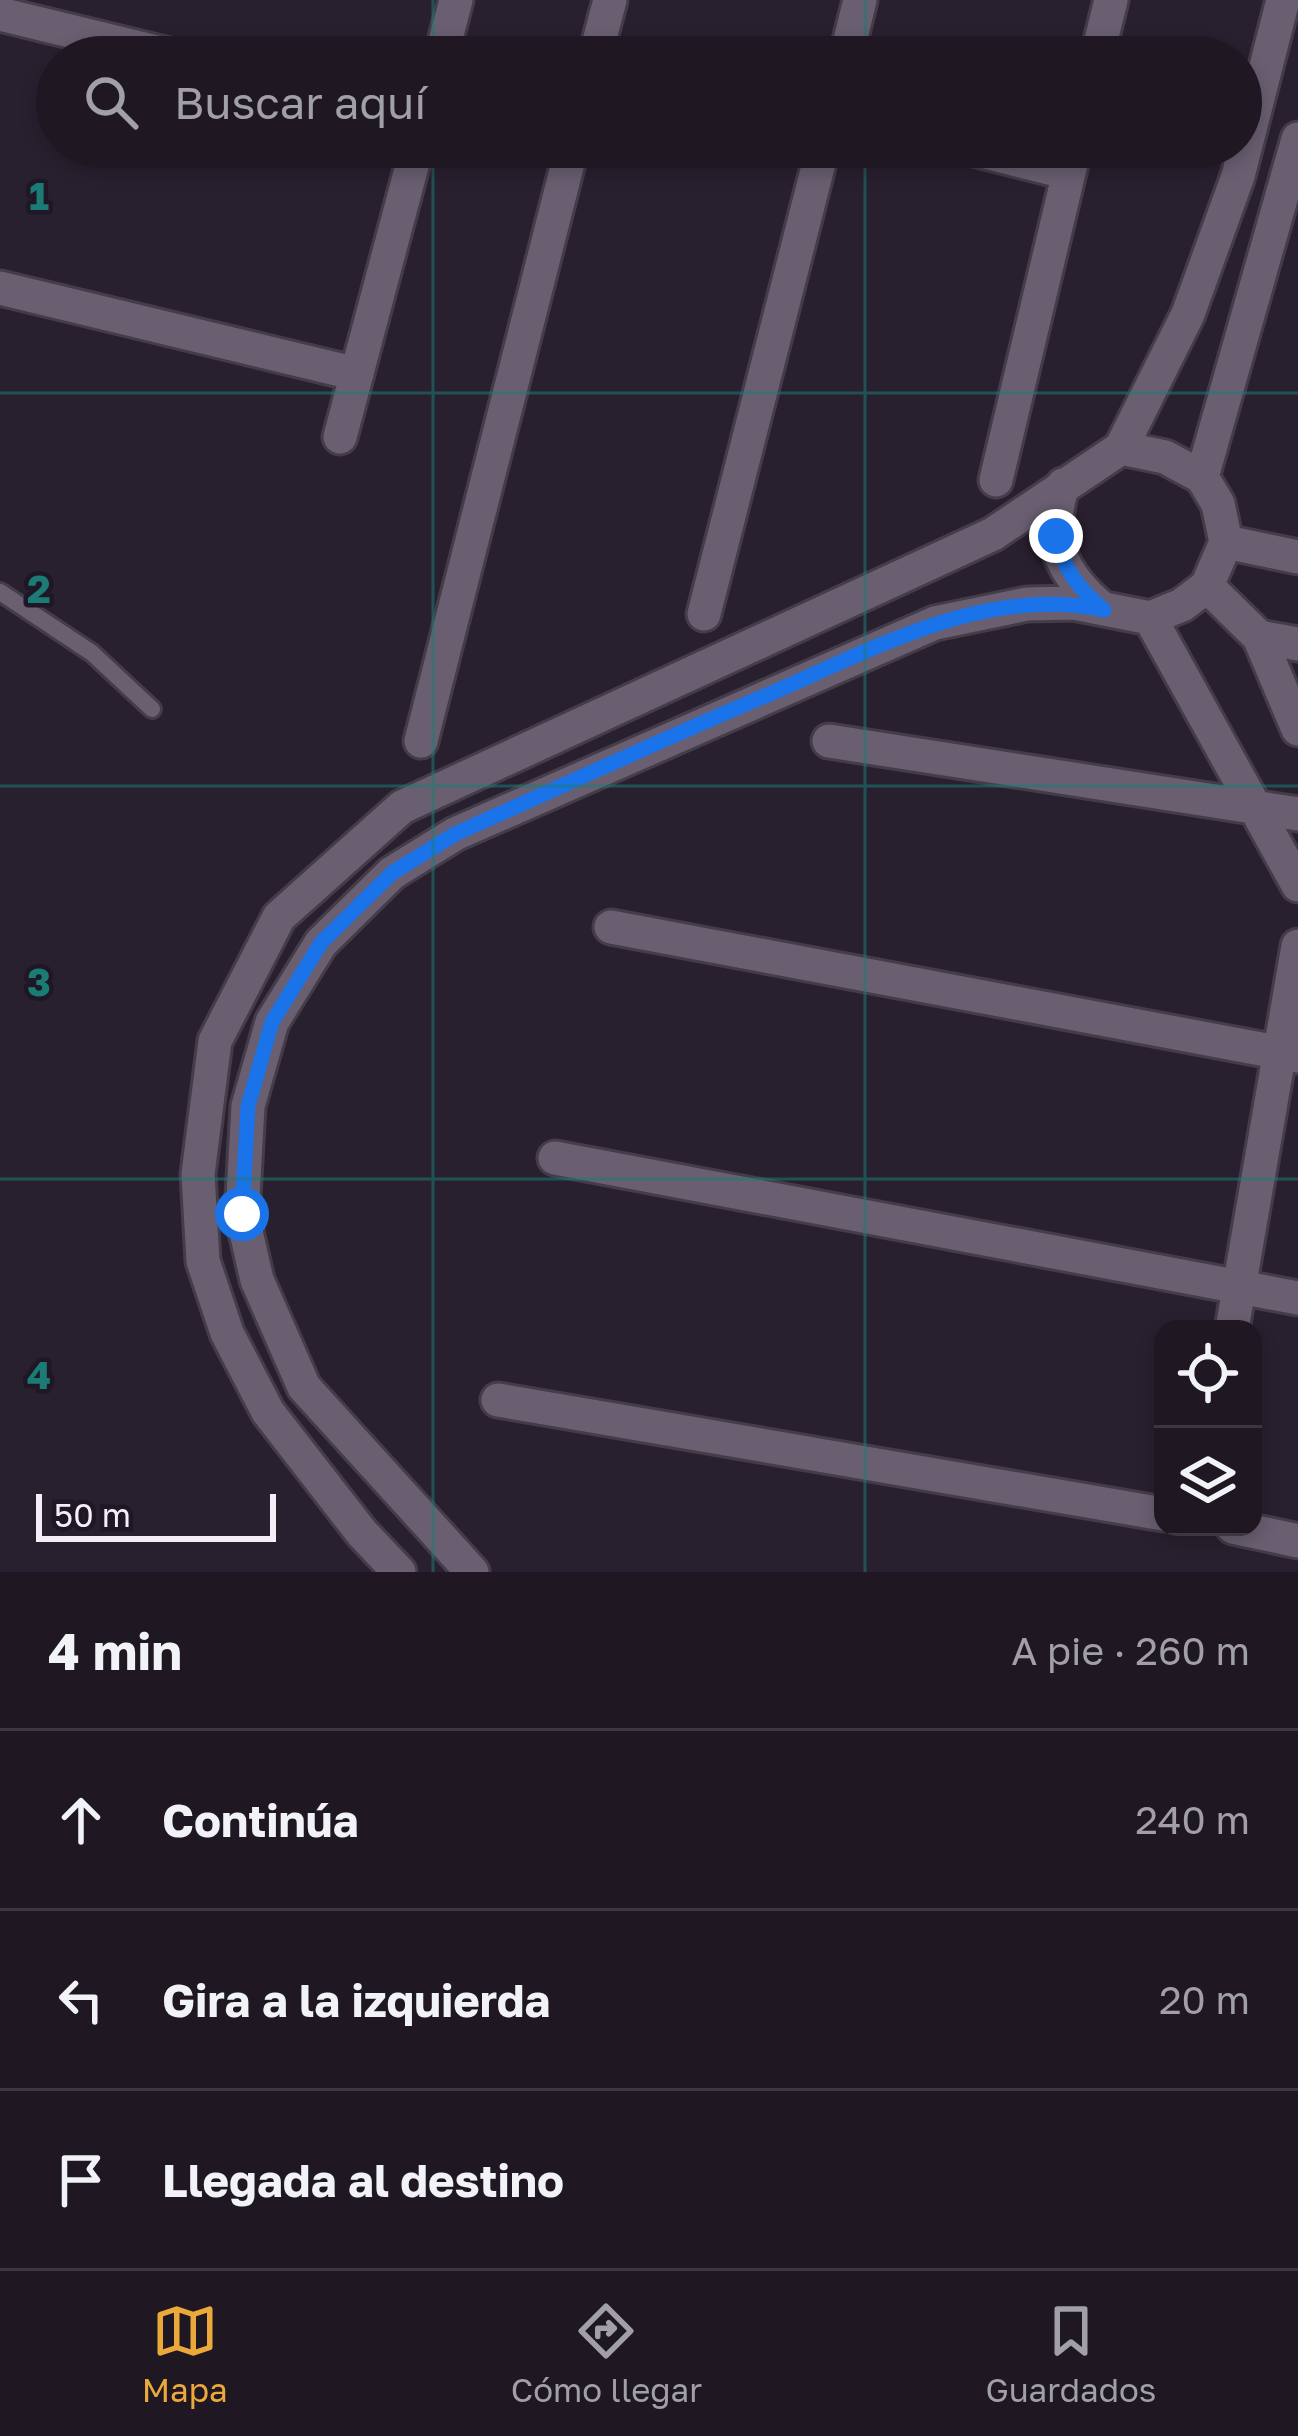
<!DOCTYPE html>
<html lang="es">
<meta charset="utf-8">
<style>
body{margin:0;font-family:"Golos Text",sans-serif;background:#2c2530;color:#f1f3f6}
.controls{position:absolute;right:36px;bottom:36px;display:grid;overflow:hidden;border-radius:24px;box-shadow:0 6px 18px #0003}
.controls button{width:108px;height:108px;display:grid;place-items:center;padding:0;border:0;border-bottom:3px solid #3c3741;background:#1f1823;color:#f1f3f6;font:60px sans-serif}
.scale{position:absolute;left:36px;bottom:30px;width:240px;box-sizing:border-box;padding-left:12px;border:6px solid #f4eef8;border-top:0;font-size:33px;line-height:42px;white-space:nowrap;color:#f4eef8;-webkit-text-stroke:9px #1f1725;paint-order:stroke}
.stop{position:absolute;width:36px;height:36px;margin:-27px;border:9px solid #1a73e8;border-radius:50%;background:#fff}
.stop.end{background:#1a73e8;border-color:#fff;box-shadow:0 3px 12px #0008}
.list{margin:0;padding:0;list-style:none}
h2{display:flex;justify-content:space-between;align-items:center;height:156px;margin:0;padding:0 48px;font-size:51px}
h2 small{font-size:39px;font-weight:400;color:#a1a0a6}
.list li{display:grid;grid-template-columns:78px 1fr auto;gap:36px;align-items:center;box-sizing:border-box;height:180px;padding:0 48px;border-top:3px solid #3c3741}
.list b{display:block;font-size:45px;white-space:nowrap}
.list em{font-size:39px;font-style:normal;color:#a1a0a6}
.icon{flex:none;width:66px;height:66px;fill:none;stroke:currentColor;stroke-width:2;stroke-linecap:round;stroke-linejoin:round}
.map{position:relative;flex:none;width:1298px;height:1572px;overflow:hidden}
.search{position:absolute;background:#1f1823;box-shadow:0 6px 18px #0003;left:36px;right:36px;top:36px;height:132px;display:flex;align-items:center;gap:30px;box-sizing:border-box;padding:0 42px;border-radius:66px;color:#a1a0a6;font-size:45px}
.sheet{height:696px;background:#1f1823}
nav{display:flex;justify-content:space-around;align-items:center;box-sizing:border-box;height:168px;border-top:3px solid #3c3741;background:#1f1823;font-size:33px;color:#a1a0a6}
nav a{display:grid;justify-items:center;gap:6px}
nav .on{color:#eca93b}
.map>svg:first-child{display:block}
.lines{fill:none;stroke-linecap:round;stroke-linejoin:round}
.service-casing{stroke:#443c48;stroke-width:22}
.minor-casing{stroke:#443c48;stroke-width:39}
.service{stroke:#695f71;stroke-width:16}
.minor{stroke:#695f71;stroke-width:33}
.route{stroke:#1a73e8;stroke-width:15}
.grid{fill:none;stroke:#1a7c75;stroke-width:3;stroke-opacity:0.55}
.grid-label{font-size:39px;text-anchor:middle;font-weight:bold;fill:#1a7c75;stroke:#1f1725;stroke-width:9;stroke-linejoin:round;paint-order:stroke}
</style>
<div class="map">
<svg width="1298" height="1572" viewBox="0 0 1298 1572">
<rect width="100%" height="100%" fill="#29202f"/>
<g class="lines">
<g class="service-casing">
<path id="service" d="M0,592L92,653L152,709"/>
</g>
<g class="minor-casing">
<path id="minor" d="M0,14L177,57
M441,57L456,0
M595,57L610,0
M846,57L860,0
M1097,57L1111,0
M966,147L1069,173
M0,288L357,374
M340,437L417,147
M1121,448L1188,314L1238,176L1283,0
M1202,477L1298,139
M996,480L1075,147
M1063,485C1045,539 1061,574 1103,609
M1226,542L1298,557
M1207,586L1259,637L1298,729
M704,614L823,147
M1150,618L1298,885
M1259,637L1298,644
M421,741L572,147
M829,741L1298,814
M611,927L1298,1056
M555,1158L1298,1298
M1232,1329L1298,946
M498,1400L1163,1514
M1233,1527L1298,1541
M399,1572L362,1533L268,1412L227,1333L203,1261L198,1174L215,1041L279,917L402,807L993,534L1121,448L1165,457L1202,477L1218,504L1226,542L1207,586L1182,605L1150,618L1074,603L1027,604L935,623L455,834L392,873L321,943L272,1022L248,1106L242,1214L257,1280L304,1387L472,1572"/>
</g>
<use href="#service" class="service"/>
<use href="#minor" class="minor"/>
</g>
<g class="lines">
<path class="route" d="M242,1214L248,1106L272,1022L321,943L392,873L455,834C558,788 661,740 765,696C870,651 986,584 1104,610C1077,587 1064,570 1056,536"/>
</g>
<path class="grid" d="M433,0V57M865,0V57M433,147V1572M865,147V1572M0,393H1298M0,786H1298M0,1179H1298"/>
<g class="grid-label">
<text x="39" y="210">1</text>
<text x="39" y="603">2</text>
<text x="39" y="996">3</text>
<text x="39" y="1389">4</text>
</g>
</svg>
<div class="controls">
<button><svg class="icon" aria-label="locate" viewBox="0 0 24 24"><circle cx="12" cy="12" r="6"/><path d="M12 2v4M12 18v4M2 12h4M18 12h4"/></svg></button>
<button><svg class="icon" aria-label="layers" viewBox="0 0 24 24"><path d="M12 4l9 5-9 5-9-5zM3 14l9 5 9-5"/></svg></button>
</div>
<div class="scale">50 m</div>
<div class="stop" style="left:242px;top:1214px"></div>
<div class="stop end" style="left:1056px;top:536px"></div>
<div class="search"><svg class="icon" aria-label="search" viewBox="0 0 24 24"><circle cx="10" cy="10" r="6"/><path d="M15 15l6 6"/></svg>Buscar aquí</div>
</div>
<section class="sheet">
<h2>4 min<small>A pie · 260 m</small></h2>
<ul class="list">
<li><svg class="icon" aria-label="ahead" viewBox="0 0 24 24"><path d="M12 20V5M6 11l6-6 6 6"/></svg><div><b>Continúa</b></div><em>240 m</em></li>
<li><svg class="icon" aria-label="left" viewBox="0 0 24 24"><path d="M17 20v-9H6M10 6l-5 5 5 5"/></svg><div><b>Gira a la izquierda</b></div><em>20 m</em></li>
<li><svg class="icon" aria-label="arrive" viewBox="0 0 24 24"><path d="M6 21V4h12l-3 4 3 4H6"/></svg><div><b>Llegada al destino</b></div></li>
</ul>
</section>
<nav>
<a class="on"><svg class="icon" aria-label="map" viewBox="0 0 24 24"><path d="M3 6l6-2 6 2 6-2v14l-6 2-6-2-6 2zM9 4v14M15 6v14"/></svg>Mapa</a>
<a><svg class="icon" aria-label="directions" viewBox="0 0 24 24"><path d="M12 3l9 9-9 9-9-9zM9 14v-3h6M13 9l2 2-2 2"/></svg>Cómo llegar</a>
<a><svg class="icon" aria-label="saved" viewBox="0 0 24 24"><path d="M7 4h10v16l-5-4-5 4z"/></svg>Guardados</a>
</nav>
